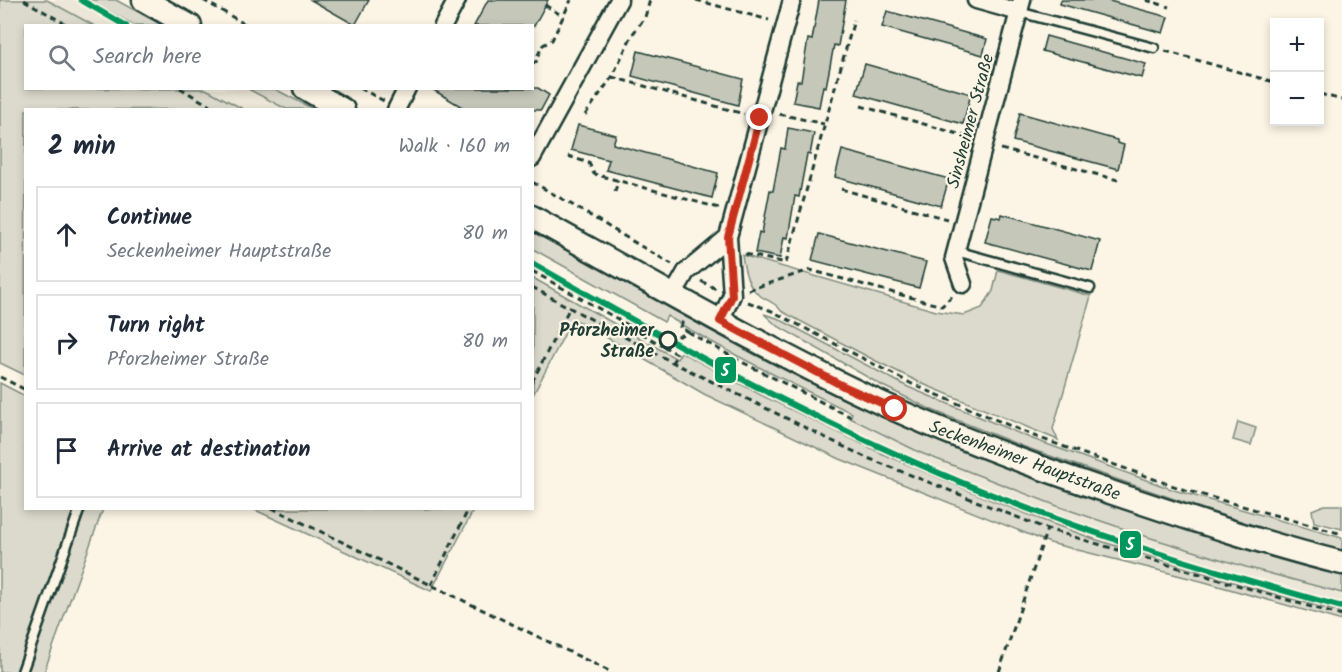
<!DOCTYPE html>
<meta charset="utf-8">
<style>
body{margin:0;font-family:Kalam,sans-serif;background:#f6f6f7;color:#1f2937}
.controls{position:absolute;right:18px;top:18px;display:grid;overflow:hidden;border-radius:0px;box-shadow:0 3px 9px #0003}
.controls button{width:54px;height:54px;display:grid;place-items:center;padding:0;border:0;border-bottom:2px solid #e0e1e3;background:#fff;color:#1f2937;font:30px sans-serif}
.stop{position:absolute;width:18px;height:18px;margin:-14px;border:4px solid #c8321e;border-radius:50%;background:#fff}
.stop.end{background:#c8321e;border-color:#fff;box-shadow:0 2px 6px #0008}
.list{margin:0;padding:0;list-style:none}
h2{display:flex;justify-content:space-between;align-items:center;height:78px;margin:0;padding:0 24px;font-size:26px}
h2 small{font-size:20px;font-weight:400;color:#747a83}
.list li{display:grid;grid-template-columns:39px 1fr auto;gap:18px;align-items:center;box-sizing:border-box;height:96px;margin:0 12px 12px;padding:0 12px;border:2px solid #e0e1e3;border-radius:0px}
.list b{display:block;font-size:22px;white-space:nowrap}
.list p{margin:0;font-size:20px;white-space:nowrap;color:#747a83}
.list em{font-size:20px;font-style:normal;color:#747a83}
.icon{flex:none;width:33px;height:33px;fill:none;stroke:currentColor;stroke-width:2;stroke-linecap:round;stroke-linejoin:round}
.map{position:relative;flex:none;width:1342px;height:672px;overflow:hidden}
.search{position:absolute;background:#fff;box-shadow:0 3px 9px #0003;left:24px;top:24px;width:510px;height:66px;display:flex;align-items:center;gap:15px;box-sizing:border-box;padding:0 21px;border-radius:0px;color:#747a83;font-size:22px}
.panel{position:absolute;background:#fff;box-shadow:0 3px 9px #0003;left:24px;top:108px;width:510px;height:402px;border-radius:0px}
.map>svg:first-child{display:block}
.built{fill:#ece7d8}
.green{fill:#dcdacc;stroke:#7e8c80;stroke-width:1.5}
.building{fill:#c5c7b9;stroke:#1f3d34;stroke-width:1.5}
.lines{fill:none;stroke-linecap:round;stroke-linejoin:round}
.service-casing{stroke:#1f3d34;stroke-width:13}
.minor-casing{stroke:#1f3d34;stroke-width:21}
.secondary-casing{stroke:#1f3d34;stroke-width:27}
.path{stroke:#1f3d34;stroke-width:3;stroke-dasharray:6 4.5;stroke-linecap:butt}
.service{stroke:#fcf5e5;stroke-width:8}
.minor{stroke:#fcf5e5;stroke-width:16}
.secondary{stroke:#fcf5e5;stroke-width:22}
.tram-1-casing{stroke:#fcf5e5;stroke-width:10}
.tram-1{stroke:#00975f;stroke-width:6}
.route{stroke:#c8321e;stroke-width:8}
.stop-dot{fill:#fcf5e5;stroke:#1f3d34;stroke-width:3}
.labels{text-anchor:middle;stroke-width:4.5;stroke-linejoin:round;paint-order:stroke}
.street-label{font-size:18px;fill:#1f3d34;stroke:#fcf5e5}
.stop-label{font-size:18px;font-weight:bold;fill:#1f3d34;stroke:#fcf5e5;text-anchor:end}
.line-badge{stroke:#fcf5e5;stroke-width:2}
.badge-label{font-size:16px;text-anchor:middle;font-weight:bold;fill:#fff}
</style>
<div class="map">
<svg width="1342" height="672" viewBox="0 0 1342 672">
<rect width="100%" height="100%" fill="#fcf5e5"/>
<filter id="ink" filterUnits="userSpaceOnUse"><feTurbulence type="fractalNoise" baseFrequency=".0167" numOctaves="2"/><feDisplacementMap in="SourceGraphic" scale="12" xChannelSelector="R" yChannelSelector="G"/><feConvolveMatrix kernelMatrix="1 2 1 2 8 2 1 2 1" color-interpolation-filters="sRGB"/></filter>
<g filter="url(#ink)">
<path class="built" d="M47,0H82L127,25H93Z
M206,89H244L284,109H243Z
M680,341L762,385L846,426L850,418L921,453L1060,507L1194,551L1342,593V613L1246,586L1097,540L1050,523L991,500L883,454L761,395L706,366L676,349Z"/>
<path class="green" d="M0,0H47L93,25L26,26V88L206,89L243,109L26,110L25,375L0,363Z
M88,0H116L162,25H134Z
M248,89H275L313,109H286Z
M533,231C659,301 784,377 917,432C991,463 1066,491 1142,515C1208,536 1275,554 1342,574V593L1246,567L1151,538L1060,507L921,453L850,418L852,413C790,383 726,352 667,316L664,322L533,249Z
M742,255L936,311L964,315L982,308L993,291L998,270L1091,296L1053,429L1058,440L923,384L874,360L781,311C776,302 766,301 758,294C747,285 744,269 742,255Z
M533,278L677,359L681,352L761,395L883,454L991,500L1050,523L1097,540L1246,586L1342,613V621L1201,581L1050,543L840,459L704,394L573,318L533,395Z
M764,314L777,318L908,387L1030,438L1174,490L1342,538V553L1256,527L1113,478L1022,446L932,410L883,386L776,325Z
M0,383L25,396L26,508L75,509L16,672H0Z
M1238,422L1256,428L1251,445L1233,440Z
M1324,505H1342V529L1314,522L1312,510Z
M85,509H103L44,672H26Z
M253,509H474L431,591Z"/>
<path class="building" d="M311,0H369L355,25Z
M488,0H548L534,26H474Z
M819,0H846L838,46L834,45L826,87L823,86L819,107L793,102L797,81H801L808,39L812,40Z
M1061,0H1106L1168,17L1163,33L1060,4Z
M887,11L987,39L983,55L882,27Z
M1046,36L1146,64L1142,78L1042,51Z
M638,51L743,79L738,105L632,76Z
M865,64L971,94L963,124L856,94Z
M430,88H538L549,95L541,110H467Z
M1020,113L1117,140V143L1124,145L1118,169L1013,141Z
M578,125L616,135L613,144L718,173L712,198L606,170L609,160L571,150Z
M788,128L814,133L810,155L807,154L799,197L795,196L788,238L784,237L780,258L755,253L759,232L762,233L770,190L773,191L781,148L785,149Z
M842,150L949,179L941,206L835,177Z
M1002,214L1100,241L1092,271L985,242L992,216L1001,218Z
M819,234L926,262L919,288L812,260Z"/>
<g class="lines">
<g class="service-casing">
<path id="service" d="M1019,12L1154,48
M956,251L1090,288
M22,672L80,508"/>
</g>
<g class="minor-casing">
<path id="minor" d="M976,0L1019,12
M443,26L457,0
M396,110L407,88
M532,158L619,0
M963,284L954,258L1022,0
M673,295L686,272L728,237
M720,321L732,295L728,237L792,0"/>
</g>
<g class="secondary-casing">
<path id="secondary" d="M144,0L190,26
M305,88L343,110
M532,217C635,274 738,333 843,385C934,430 1029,465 1125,497C1197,521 1269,545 1342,563"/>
</g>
<path class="path" d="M24,0L69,26
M203,0L248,26
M696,0L769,20
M1146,0L1169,7
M545,5L564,17
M1165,51L1274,82
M532,63L536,62L538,55L543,45L552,40L571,0
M612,77L744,114
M180,88L217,110
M360,88L384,101
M1320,94L1342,100
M861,106L969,137
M779,114L824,124
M585,115L612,77L632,35L645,17L650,0
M1001,149L1118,180
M568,156L589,163L594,174L719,208
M532,182C580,208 625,238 672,264
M841,189L947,219
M615,192L618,180
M745,254L786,263L854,20
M532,271L616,318L663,346L683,334L688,332L680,327L683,321
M701,281L716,289
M532,287L570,308L672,362L865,457L1047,529L1342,616
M748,290L810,270L942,306L952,296
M748,302L772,311L912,384L1034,436L1185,490L1342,534
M688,332L738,360L851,417
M663,346L677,354L673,361
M0,377L26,390
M532,382L569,309
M272,508L611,672
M431,585L469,508
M999,672L1047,529"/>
<use href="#service" class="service"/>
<use href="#minor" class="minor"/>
<use href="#secondary" class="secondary"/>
<g class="tram-1-casing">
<path id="tram-1" d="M81,0L126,26
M532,263C665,339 798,413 939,473C1069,529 1206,569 1342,607"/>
</g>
<use href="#tram-1" class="tram-1"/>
</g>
</g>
<g class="lines" filter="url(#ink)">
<path class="route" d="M760,118L728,237L732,296L720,321L843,386L895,409"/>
</g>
<circle class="stop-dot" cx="668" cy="340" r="8"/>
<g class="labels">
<g class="street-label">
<text transform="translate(970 121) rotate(-75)" y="6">Sinsheimer Straße</text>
<text transform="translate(1025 460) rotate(20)" y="6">Seckenheimer Hauptstraße</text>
</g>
<g class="stop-label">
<text x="654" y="336">Pforzheimer<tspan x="654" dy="21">Straße</tspan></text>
</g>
</g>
<g class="line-badge">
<rect x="714" y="356" width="23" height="28" rx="6" fill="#00975f"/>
<rect x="1119" y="530" width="23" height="29" rx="6" fill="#00975f"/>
</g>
<g class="badge-label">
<text x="725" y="376">5</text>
<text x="1130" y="550">5</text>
</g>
</svg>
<div class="controls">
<button>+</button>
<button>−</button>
</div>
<div class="stop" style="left:895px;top:409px"></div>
<div class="stop end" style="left:760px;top:118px"></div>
<div class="search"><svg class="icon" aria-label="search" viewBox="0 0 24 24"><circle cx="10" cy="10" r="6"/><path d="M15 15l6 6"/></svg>Search here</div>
<section class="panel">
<h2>2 min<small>Walk · 160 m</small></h2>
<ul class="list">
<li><svg class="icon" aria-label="ahead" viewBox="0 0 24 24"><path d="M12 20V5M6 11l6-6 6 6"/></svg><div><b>Continue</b><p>Seckenheimer Hauptstraße</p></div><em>80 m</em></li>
<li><svg class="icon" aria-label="right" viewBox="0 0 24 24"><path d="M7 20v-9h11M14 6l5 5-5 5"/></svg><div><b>Turn right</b><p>Pforzheimer Straße</p></div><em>80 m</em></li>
<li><svg class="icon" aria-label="arrive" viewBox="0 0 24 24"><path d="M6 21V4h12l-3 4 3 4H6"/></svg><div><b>Arrive at destination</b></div></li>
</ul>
</section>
</div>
